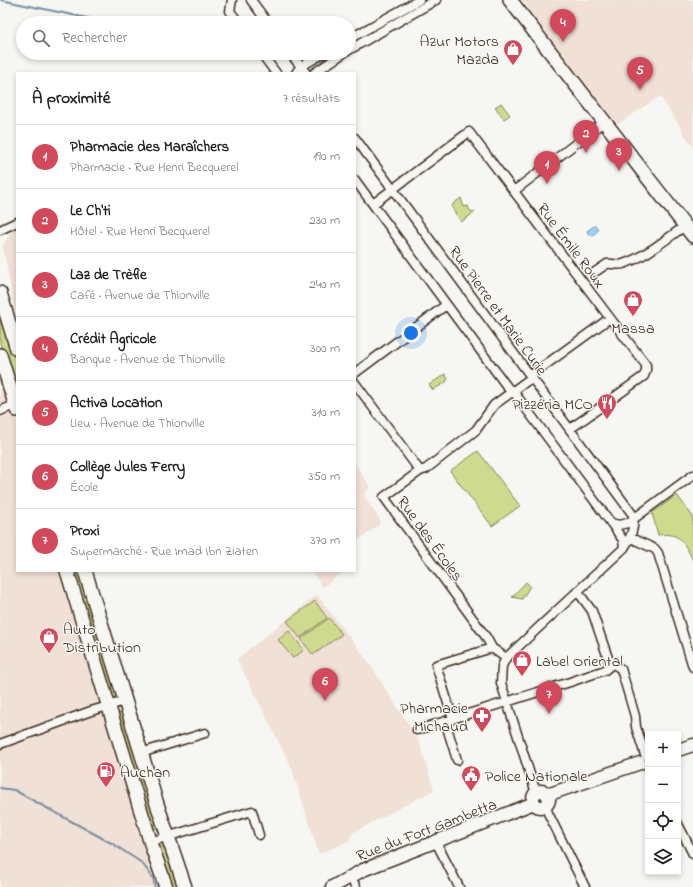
<!DOCTYPE html>
<html lang="fr">
<meta charset="utf-8">
<style>
body{margin:0;font-family:"Indie Flower",sans-serif;background:#f2f2f2;color:#222}
.controls{position:absolute;right:12px;bottom:12px;display:grid;overflow:hidden;border-radius:0px;box-shadow:0 2px 6px #0003}
.controls button{width:36px;height:36px;display:grid;place-items:center;padding:0;border:0;border-bottom:1px solid #e0e0e0;background:#fff;color:#222;font:20px sans-serif}
.you{position:absolute;left:411px;top:333px;width:14px;height:14px;margin:-10px;border:3px solid #fff;border-radius:50%;background:#1a73e8;box-shadow:0 0 0 6px #1a73e833}
.badge{display:grid;place-items:center;width:26px;height:26px;border-radius:50%;background:#d1495b;color:#fff;font-size:13px;font-weight:700}
.pin{position:absolute;translate:-50% -33px;filter:drop-shadow(0 1px 2px #0008)}
.pin::after{content:'';position:absolute;top:21px;width:14px;height:12px;background:inherit;clip-path:polygon(0 0,100% 0,50% 100%)}
.list{margin:0;padding:0;list-style:none}
h2{display:flex;justify-content:space-between;align-items:center;height:52px;margin:0;padding:0 16px;font-size:17px}
h2 small{font-size:13px;font-weight:400;color:#767676}
.list li{display:grid;grid-template-columns:26px 1fr auto;gap:12px;align-items:center;box-sizing:border-box;height:64px;padding:0 16px;border-top:1px solid #e0e0e0}
.list b{display:block;font-size:15px;white-space:nowrap}
.list p{margin:0;font-size:13px;white-space:nowrap;color:#767676}
.list em{font-size:13px;font-style:normal;color:#767676}
.icon{flex:none;width:22px;height:22px;fill:none;stroke:currentColor;stroke-width:2;stroke-linecap:round;stroke-linejoin:round}
.map{position:relative;flex:none;width:693px;height:887px;overflow:hidden}
.search{position:absolute;background:#fff;box-shadow:0 2px 6px #0003;left:16px;top:16px;width:340px;height:44px;display:flex;align-items:center;gap:10px;box-sizing:border-box;padding:0 14px;border-radius:22px;color:#767676;font-size:15px}
.panel{position:absolute;background:#fff;box-shadow:0 2px 6px #0003;left:16px;top:72px;width:340px;height:500px;border-radius:0px}
.map>svg:first-child{display:block}
.built{fill:#f0e0d6}
.green{fill:#cedb8f;stroke:#848256}
.water{fill:#9cd2fb;stroke:#758fa3}
.lines{fill:none;stroke-linecap:round;stroke-linejoin:round}
.stream{stroke:#758fa3;stroke-width:2}
.street-casing{stroke:#3b2a1e;stroke-width:11}
.secondary-casing{stroke:#3b2a1e;stroke-width:15}
.primary-casing{stroke:#3b2a1e;stroke-width:16}
.street{stroke:#f6f6f2;stroke-width:8}
.secondary{stroke:#f6f6f2;stroke-width:12}
.primary{stroke:#f6f6f2;stroke-width:13}
.labels{text-anchor:middle;stroke-width:3;stroke-linejoin:round;paint-order:stroke}
.poi-label{font-size:16px;fill:#3b2a1e;stroke:#f6f6f2;text-anchor:start}
.street-label{font-size:16px;fill:#3b2a1e;stroke:#f6f6f2}
</style>
<div class="map">
<svg width="693" height="887" viewBox="0 0 693 887">
<rect width="100%" height="100%" fill="#f6f6f2"/>
<filter id="ink" filterUnits="userSpaceOnUse"><feTurbulence type="fractalNoise" baseFrequency=".025" numOctaves="2"/><feDisplacementMap in="SourceGraphic" scale="8" xChannelSelector="R" yChannelSelector="G"/><feConvolveMatrix kernelMatrix="1 2 1 2 8 2 1 2 1" color-interpolation-filters="sRGB"/></filter>
<g filter="url(#ink)">
<path class="built" d="M522,0H693V147L660,96L618,124L592,94Z
M17,229V322L3,246L11,231Z
M0,355L17,410V571H67L166,887H0Z
M355,464L370,487L365,492L364,496L380,520L379,525L355,542Z
M311,571H344L323,587Z
M317,595L367,660L419,741L434,790L352,833L349,841L319,854L291,766L237,659Z"/>
<path class="green" d="M501,103L510,115L504,119L495,107Z
M461,198L464,207L468,206L470,211L475,212L461,222L452,208L453,204Z
M0,307L17,363V393L14,390L0,343Z
M445,374L448,379L446,382L433,390L429,385Z
M478,451L520,506L492,526L450,471Z
M677,495L693,517V560C683,542 681,532 658,535L652,513Z
M71,571H82L118,693L115,698H111Z
M526,582L530,586L522,599L512,597Z
M315,601L327,618L300,638L287,621Z
M329,618L342,634L313,655L301,639Z
M289,631L304,650L293,658L278,640Z
M120,713L123,716L158,827L153,830L117,714Z
M161,846L166,847L180,887H170L159,848Z"/>
<path class="water" d="M594,226H596L598,230L593,236L589,235L587,231Z"/>
<g class="lines">
<path class="stream" d="M1,0L111,23
M0,788L14,790L113,844L142,863L153,878L155,887"/>
<g class="street-casing">
<path id="street" d="M232,0L230,11L239,23
M251,0L268,23
M349,39L419,0
M349,50L436,0
M261,53L276,73
M290,53L306,73
M296,73L300,67L324,53
M314,73L344,53
M355,138L633,515C635,528 631,538 624,548L506,658L502,666L501,683L536,793
M355,180L508,388L516,395L611,523L623,540L624,548
M514,191L605,121
M373,204L469,132L610,318
M0,230L17,222
M595,272L607,264C613,263 618,266 623,264C645,257 666,239 685,226
M355,373L446,305
M530,376L610,318L646,365V371L644,376L570,429
M355,383L420,471L384,497L486,637L492,648L506,658
M0,411L17,404
M420,471L426,469L476,430L494,405L531,378
M611,523L619,525L628,523L693,475
M631,538L655,549L658,553L693,667
M578,592L592,611L609,661L621,669L635,716L636,727L645,755
M453,719L436,665L492,648
M445,721L457,760
M417,730L570,682L605,670L612,664
M0,744L91,711L125,701
M141,753L205,733
M546,805L548,813L585,887
M678,824L693,854
M150,842L252,811L259,835
M436,842L459,887
M350,876L356,887"/>
</g>
<g class="secondary-casing">
<path id="secondary" d="M678,750L693,745
M533 799a8 8 0 1 1 16 0a8 8 0 1 1-16 0Z
M547,795L640,763
M332,887L363,870L534,803"/>
</g>
<g class="primary-casing">
<path id="primary" d="M510,0L693,236
M0,293L17,349
M0,355L17,410
M67,571L152,847L166,887
M85,571L157,804L185,887"/>
</g>
<use href="#street" class="street"/>
<use href="#secondary" class="secondary"/>
<use href="#primary" class="primary"/>
</g>
</g>
<defs>
<g id="shop-pin" transform="scale(1)"><path d="M0 17L-7.5 6A9.5 9.5 0 1 1 7.5 6Z" fill="#d1495b" stroke="#f6f6f2"/><path d="M-5-2.5h2.3a2.7 3.5 0 0 1 5.4 0H5L5.5 6h-11ZM-1.5-2.5h3a1.5 2.3 0 0 0-3 0Z" fill="#fff"/></g>
<g id="restaurant-pin" transform="scale(1)"><path d="M0 17L-7.5 6A9.5 9.5 0 1 1 7.5 6Z" fill="#d1495b" stroke="#f6f6f2"/><path d="M-5-6h1v4h1v-4h1v4h1v-4h1v5L-1.5 .5V6h-2V.5L-5-1ZM5-6V6H3V1.5H1.5Q1.5-4 5-6Z" fill="#fff"/></g>
<g id="pharmacy-pin" transform="scale(1)"><path d="M0 17L-7.5 6A9.5 9.5 0 1 1 7.5 6Z" fill="#d1495b" stroke="#f6f6f2"/><path d="M-2-6h4v4h4v4h-4v4h-4v-4h-4v-4h4Z" fill="#fff"/></g>
<g id="fuel-pin" transform="scale(1)"><path d="M0 17L-7.5 6A9.5 9.5 0 1 1 7.5 6Z" fill="#d1495b" stroke="#f6f6f2"/><path d="M-5.5-6h7V0h2V4h1.3V-2.5L3-4.5l.8-.8L6-3V5H2.5V1h-1V6h-7ZM-4.2-4.7v3.2H.2V-4.7Z" fill="#fff"/></g>
<g id="civic-pin" transform="scale(1)"><path d="M0 17L-7.5 6A9.5 9.5 0 1 1 7.5 6Z" fill="#d1495b" stroke="#f6f6f2"/><path d="M-.6-6.5H3V-4.5H.6V-3L4-1V1h2V6H-6V1h2V-1L-.6-3ZM-1.2 2.5V6h2.4V2.5Z" fill="#fff"/></g>
</defs>
<g fill-rule="evenodd">
<use href="#shop-pin" x="513" y="49"/>
<use href="#shop-pin" x="633" y="300"/>
<use href="#restaurant-pin" x="607" y="403"/>
<use href="#shop-pin" x="49" y="637"/>
<use href="#shop-pin" x="522" y="660"/>
<use href="#pharmacy-pin" x="482" y="716"/>
<use href="#fuel-pin" x="106" y="771"/>
<use href="#civic-pin" x="471" y="775"/>
</g>
<g class="labels">
<g class="poi-label">
<text x="499" y="46" text-anchor="end">Azur Motors<tspan x="499" dy="18">Mazda</tspan></text>
<text x="633" y="333" text-anchor="middle">Massa</text>
<text x="593" y="409" text-anchor="end">Pizzéria MCO</text>
<text x="63" y="634">Auto<tspan x="63" dy="18">Distribution</tspan></text>
<text x="536" y="666">Label Oriental</text>
<text x="468" y="713" text-anchor="end">Pharmacie<tspan x="468" dy="18">Michaud</tspan></text>
<text x="120" y="777">Auchan</text>
<text x="485" y="781">Police Nationale</text>
</g>
<g class="street-label">
<text transform="translate(572 245) rotate(53)" y="6">Rue Émile Roux</text>
<text transform="translate(499 310) rotate(54)" y="6">Rue Pierre et Marie Curie</text>
<text transform="translate(431 538) rotate(54)" y="6">Rue des Écoles</text>
<text transform="translate(426 829) rotate(-21)" y="6">Rue du Fort Gambetta</text>
</g>
</g>
</svg>
<div class="controls">
<button>+</button>
<button>−</button>
<button><svg class="icon" aria-label="locate" viewBox="0 0 24 24"><circle cx="12" cy="12" r="6"/><path d="M12 2v4M12 18v4M2 12h4M18 12h4"/></svg></button>
<button><svg class="icon" aria-label="layers" viewBox="0 0 24 24"><path d="M12 4l9 5-9 5-9-5zM3 14l9 5 9-5"/></svg></button>
</div>
<div class="you"></div>
<div class="pin badge" style="left:547px;top:184px">1</div>
<div class="pin badge" style="left:586px;top:153px">2</div>
<div class="pin badge" style="left:619px;top:171px">3</div>
<div class="pin badge" style="left:563px;top:42px">4</div>
<div class="pin badge" style="left:640px;top:90px">5</div>
<div class="pin badge" style="left:325px;top:701px">6</div>
<div class="pin badge" style="left:549px;top:714px">7</div>
<div class="search"><svg class="icon" aria-label="search" viewBox="0 0 24 24"><circle cx="10" cy="10" r="6"/><path d="M15 15l6 6"/></svg>Rechercher</div>
<section class="panel">
<h2>À proximité<small>7 résultats</small></h2>
<ul class="list">
<li><span class="badge">1</span><div><b>Pharmacie des Maraîchers</b><p>Pharmacie · Rue Henri Becquerel</p></div><em>190 m</em></li>
<li><span class="badge">2</span><div><b>Le Ch'ti</b><p>Hôtel · Rue Henri Becquerel</p></div><em>230 m</em></li>
<li><span class="badge">3</span><div><b>Laz de Trèfle</b><p>Café · Avenue de Thionville</p></div><em>240 m</em></li>
<li><span class="badge">4</span><div><b>Crédit Agricole</b><p>Banque · Avenue de Thionville</p></div><em>300 m</em></li>
<li><span class="badge">5</span><div><b>Activa Location</b><p>Lieu · Avenue de Thionville</p></div><em>310 m</em></li>
<li><span class="badge">6</span><div><b>Collège Jules Ferry</b><p>École</p></div><em>350 m</em></li>
<li><span class="badge">7</span><div><b>Proxi</b><p>Supermarché · Rue Imad Ibn Ziaten</p></div><em>370 m</em></li>
</ul>
</section>
</div>
